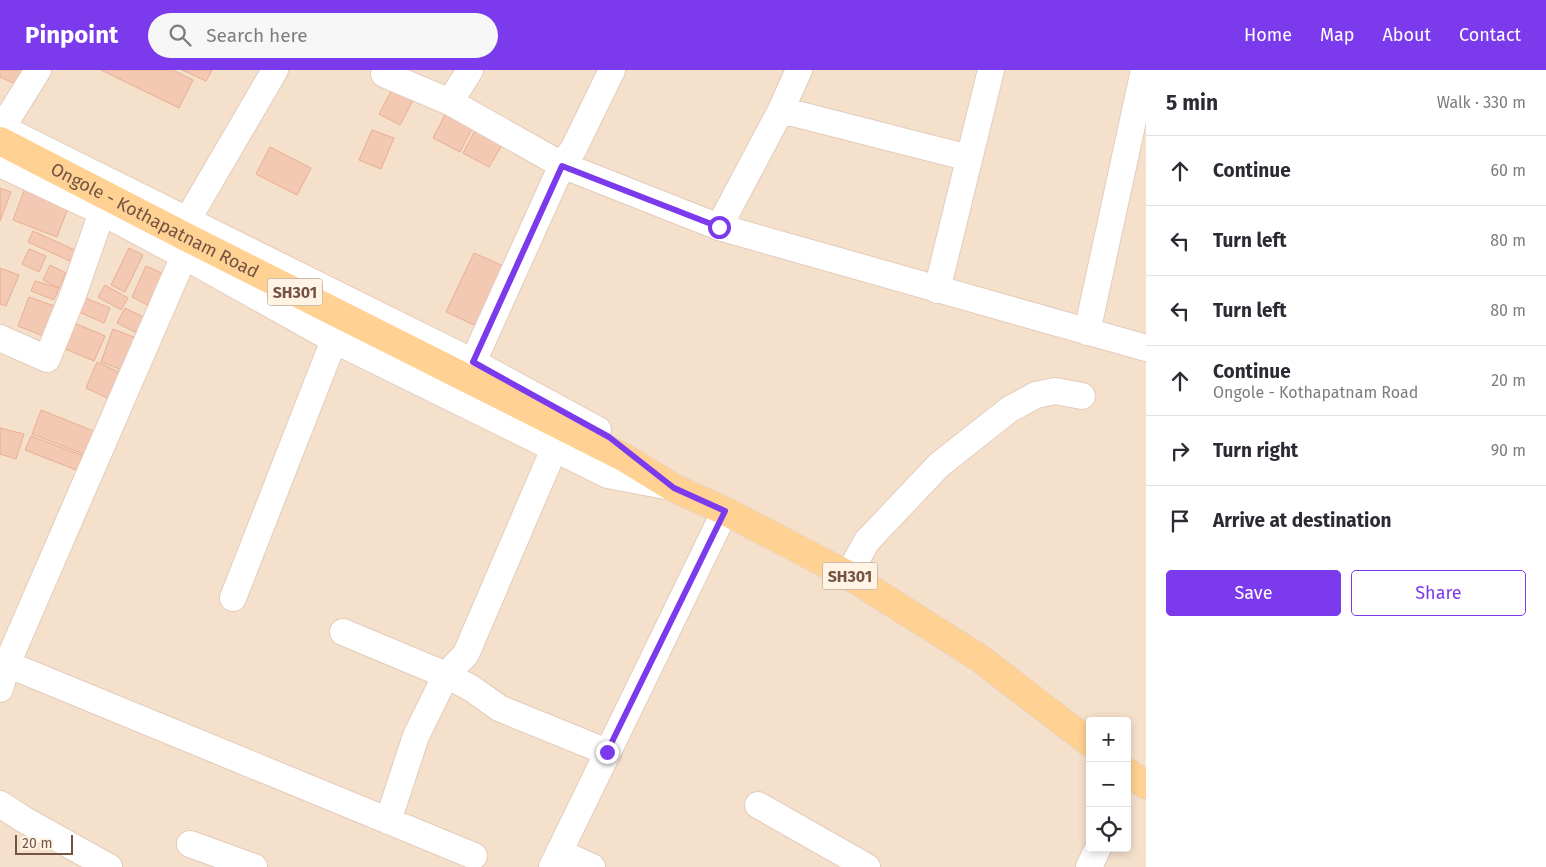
<!DOCTYPE html>
<meta charset="utf-8">
<style>
body{margin:0;font-family:"Fira Sans",sans-serif;background:#f7f7f7;color:#2b2b33}
.controls{position:absolute;right:15px;bottom:15px;display:grid;overflow:hidden;border-radius:5px;box-shadow:0 2px 8px #0003}
.controls button{width:45px;height:45px;display:grid;place-items:center;padding:0;border:0;border-bottom:1px solid #e1e1e2;background:#fff;color:#2b2b33;font:25px sans-serif}
.scale{position:absolute;left:15px;bottom:12px;width:58px;box-sizing:border-box;padding-left:5px;border:2px solid #745345;border-top:0;font-size:14px;line-height:18px;white-space:nowrap;color:#745345;-webkit-text-stroke:4px #fff3e4;paint-order:stroke}
.stop{position:absolute;width:15px;height:15px;margin:-11px;border:4px solid #7c3aed;border-radius:50%;background:#fff}
.stop.end{background:#7c3aed;border-color:#fff;box-shadow:0 1px 5px #0008}
.list{margin:0;padding:0;list-style:none}
h2{display:flex;justify-content:space-between;align-items:center;height:65px;margin:0;padding:0 20px;font-size:21px}
h2 small{font-size:16px;font-weight:400;color:#7c7c81}
.list li{display:grid;grid-template-columns:32px 1fr auto;gap:15px;align-items:center;box-sizing:border-box;height:70px;padding:0 20px;border-top:1px solid #e1e1e2}
.list b{display:block;font-size:19px;white-space:nowrap}
.list p{margin:0;font-size:16px;white-space:nowrap;color:#7c7c81}
.list em{font-size:16px;font-style:normal;color:#7c7c81}
.actions{display:flex;gap:10px;padding:15px 20px}
.actions a{flex:1;padding:11px 0;border:1px solid #7c3aed;border-radius:5px;text-align:center;font-size:18px;color:#7c3aed}
.actions .main{background:#7c3aed;color:#fff}
.icon{flex:none;width:28px;height:28px;fill:none;stroke:currentColor;stroke-width:2;stroke-linecap:round;stroke-linejoin:round}
.map{position:relative;flex:none;width:1146px;height:797px;overflow:hidden}
header{display:flex;align-items:center;gap:30px;box-sizing:border-box;height:70px;padding:0 25px;background:#7c3aed;color:#fff}
header strong{font-size:24px}
nav{display:flex;gap:28px;margin-inline-start:auto;font-size:18px}
.search{width:350px;height:45px;background:#f7f7f7;display:flex;align-items:center;gap:12px;box-sizing:border-box;padding:0 18px;border-radius:28px;color:#7c7c81;font-size:19px}
main{display:flex}
aside{flex:1;background:#fff}
.map>svg:first-child{display:block}
.residential{fill:#f5e0cb;fill-rule:evenodd}
.building{fill:#f4c9b3;stroke:#e8ae92}
.lines{fill:none;stroke-linecap:round;stroke-linejoin:round}
.minor-casing{stroke:#e3ccbc;stroke-width:28}
.major-casing{stroke:#dbd2cf;stroke-width:29}
.minor{stroke:#fff;stroke-width:26}
.major{stroke:#ffd192;stroke-width:28}
.route{stroke:#7c3aed;stroke-width:6}
.labels{text-anchor:middle;stroke-width:4;stroke-linejoin:round;paint-order:stroke}
.shield{fill:#fff3e4;stroke:#9e8375;stroke-width:1}
.shield-label{font-size:16px;font-weight:bold;fill:#745345}
.street-label{font-size:18px;fill:#745345;stroke:#fff3e4}
</style>
<header>
<strong>Pinpoint</strong>
<div class="search"><svg class="icon" aria-label="search" viewBox="0 0 24 24"><circle cx="10" cy="10" r="6"/><path d="M15 15l6 6"/></svg>Search here</div>
<nav><a>Home</a><a>Map</a><a>About</a><a>Contact</a></nav>
</header>
<main>
<div class="map">
<svg width="1146" height="797" viewBox="0 0 1146 797">
<rect width="100%" height="100%" fill="#feefdd"/>
<path class="residential" d="M0,0H1146V797H0ZM1090,651H1127V778H1090Z"/>
<path class="building" d="M0,0H24L18,15L0,7Z
M101,0H173L193,10L179,38Z
M182,0H212L206,11Z
M396,12L417,23L400,55L379,44Z
M449,37L476,51L460,82L433,68Z
M478,55L505,70L489,97L463,83Z
M372,60L394,68L381,99L359,90Z
M270,77L311,98L297,125L256,104Z
M27,113L71,130L57,167L13,150Z
M0,118L11,122L0,151Z
M33,161L77,181L72,192L28,172Z
M129,178L143,185L125,222L111,215Z
M29,179L46,186L39,202L22,194Z
M474,183L510,199L483,259L446,242Z
M50,195L66,203L59,218L43,210Z
M146,196L166,205L151,237L132,227Z
M0,198L19,205L6,236L0,234Z
M35,211L59,218L54,230L31,221Z
M105,215L128,228L121,240L98,227Z
M78,225L110,238L104,253L72,239Z
M29,227L57,237L46,267L18,256Z
M125,238L151,251L143,266L117,253Z
M72,252L105,266L94,291L61,277Z
M113,259L139,269L127,302L101,292Z
M97,292L125,305L114,331L86,318Z
M41,340L96,362L86,385L32,364Z
M0,358L24,364L16,389L0,384Z
M31,366L89,388L84,403L25,380Z"/>
<g class="lines">
<g class="minor-casing">
<path id="minor" d="M384,4L450,32L562,95L719,157L1146,278
M450,32L470,0
M781,40L969,88
M0,57L473,292L598,360
M2,58L38,0
M0,94L102,142L184,186L334,270L608,405L671,417
M188,149L275,0
M719,157L781,40L799,0
M937,220L991,0
M1087,262L1144,0
M0,268L47,289L73,225L102,142
M473,292L562,95L574,78L612,0
M848,505L867,471L939,395L1010,339L1036,325L1055,321L1082,326
M233,528L334,270
M343,562L446,605L471,618L499,638L607,682
M7,594L474,786
M0,619L7,594L184,186
M0,734L23,749L109,797
M758,735L867,797
M388,751L416,666L446,605L466,584L554,379
M190,774L254,797
M559,782L592,797
M552,797L725,441
M1089,797L1098,778"/>
</g>
<g class="major-casing">
<g id="major">
<path id="s1" d="M0,71L188,168L625,388L674,418L725,441L848,505L978,587L1090,673"/>
<path d="M1127,702L1146,715"/>
</g>
</g>
<use href="#minor" class="minor"/>
<use href="#major" class="major"/>
</g>
<g class="lines">
<path class="route" d="M607,682L725,441L674,418L609,367L473,292L562,96L719,157"/>
</g>
<g class="labels">
<g class="shield">
<rect x="267.5" y="208.5" width="55" height="27" rx="4"/>
<rect x="822.5" y="492.5" width="55" height="27" rx="4"/>
</g>
<g class="shield-label">
<text x="295" y="228">SH301</text>
<text x="850" y="512">SH301</text>
</g>
<g class="street-label">
<text dy="6" stroke="none"><textPath href="#s1" startOffset="174">Ongole - Kothapatnam Road</textPath></text>
</g>
</g>
</svg>
<div class="controls">
<button>+</button>
<button>−</button>
<button><svg class="icon" aria-label="locate" viewBox="0 0 24 24"><circle cx="12" cy="12" r="6"/><path d="M12 2v4M12 18v4M2 12h4M18 12h4"/></svg></button>
</div>
<div class="scale">20 m</div>
<div class="stop" style="left:719px;top:157px"></div>
<div class="stop end" style="left:607px;top:682px"></div>
</div>
<aside>
<h2>5 min<small>Walk · 330 m</small></h2>
<ul class="list">
<li><svg class="icon" aria-label="ahead" viewBox="0 0 24 24"><path d="M12 20V5M6 11l6-6 6 6"/></svg><div><b>Continue</b></div><em>60 m</em></li>
<li><svg class="icon" aria-label="left" viewBox="0 0 24 24"><path d="M17 20v-9H6M10 6l-5 5 5 5"/></svg><div><b>Turn left</b></div><em>80 m</em></li>
<li><svg class="icon" aria-label="left" viewBox="0 0 24 24"><path d="M17 20v-9H6M10 6l-5 5 5 5"/></svg><div><b>Turn left</b></div><em>80 m</em></li>
<li><svg class="icon" aria-label="ahead" viewBox="0 0 24 24"><path d="M12 20V5M6 11l6-6 6 6"/></svg><div><b>Continue</b><p>Ongole - Kothapatnam Road</p></div><em>20 m</em></li>
<li><svg class="icon" aria-label="right" viewBox="0 0 24 24"><path d="M7 20v-9h11M14 6l5 5-5 5"/></svg><div><b>Turn right</b></div><em>90 m</em></li>
<li><svg class="icon" aria-label="arrive" viewBox="0 0 24 24"><path d="M6 21V4h12l-3 4 3 4H6"/></svg><div><b>Arrive at destination</b></div></li>
</ul>
<div class="actions"><a class="main">Save</a><a>Share</a></div>
</aside>
</main>
